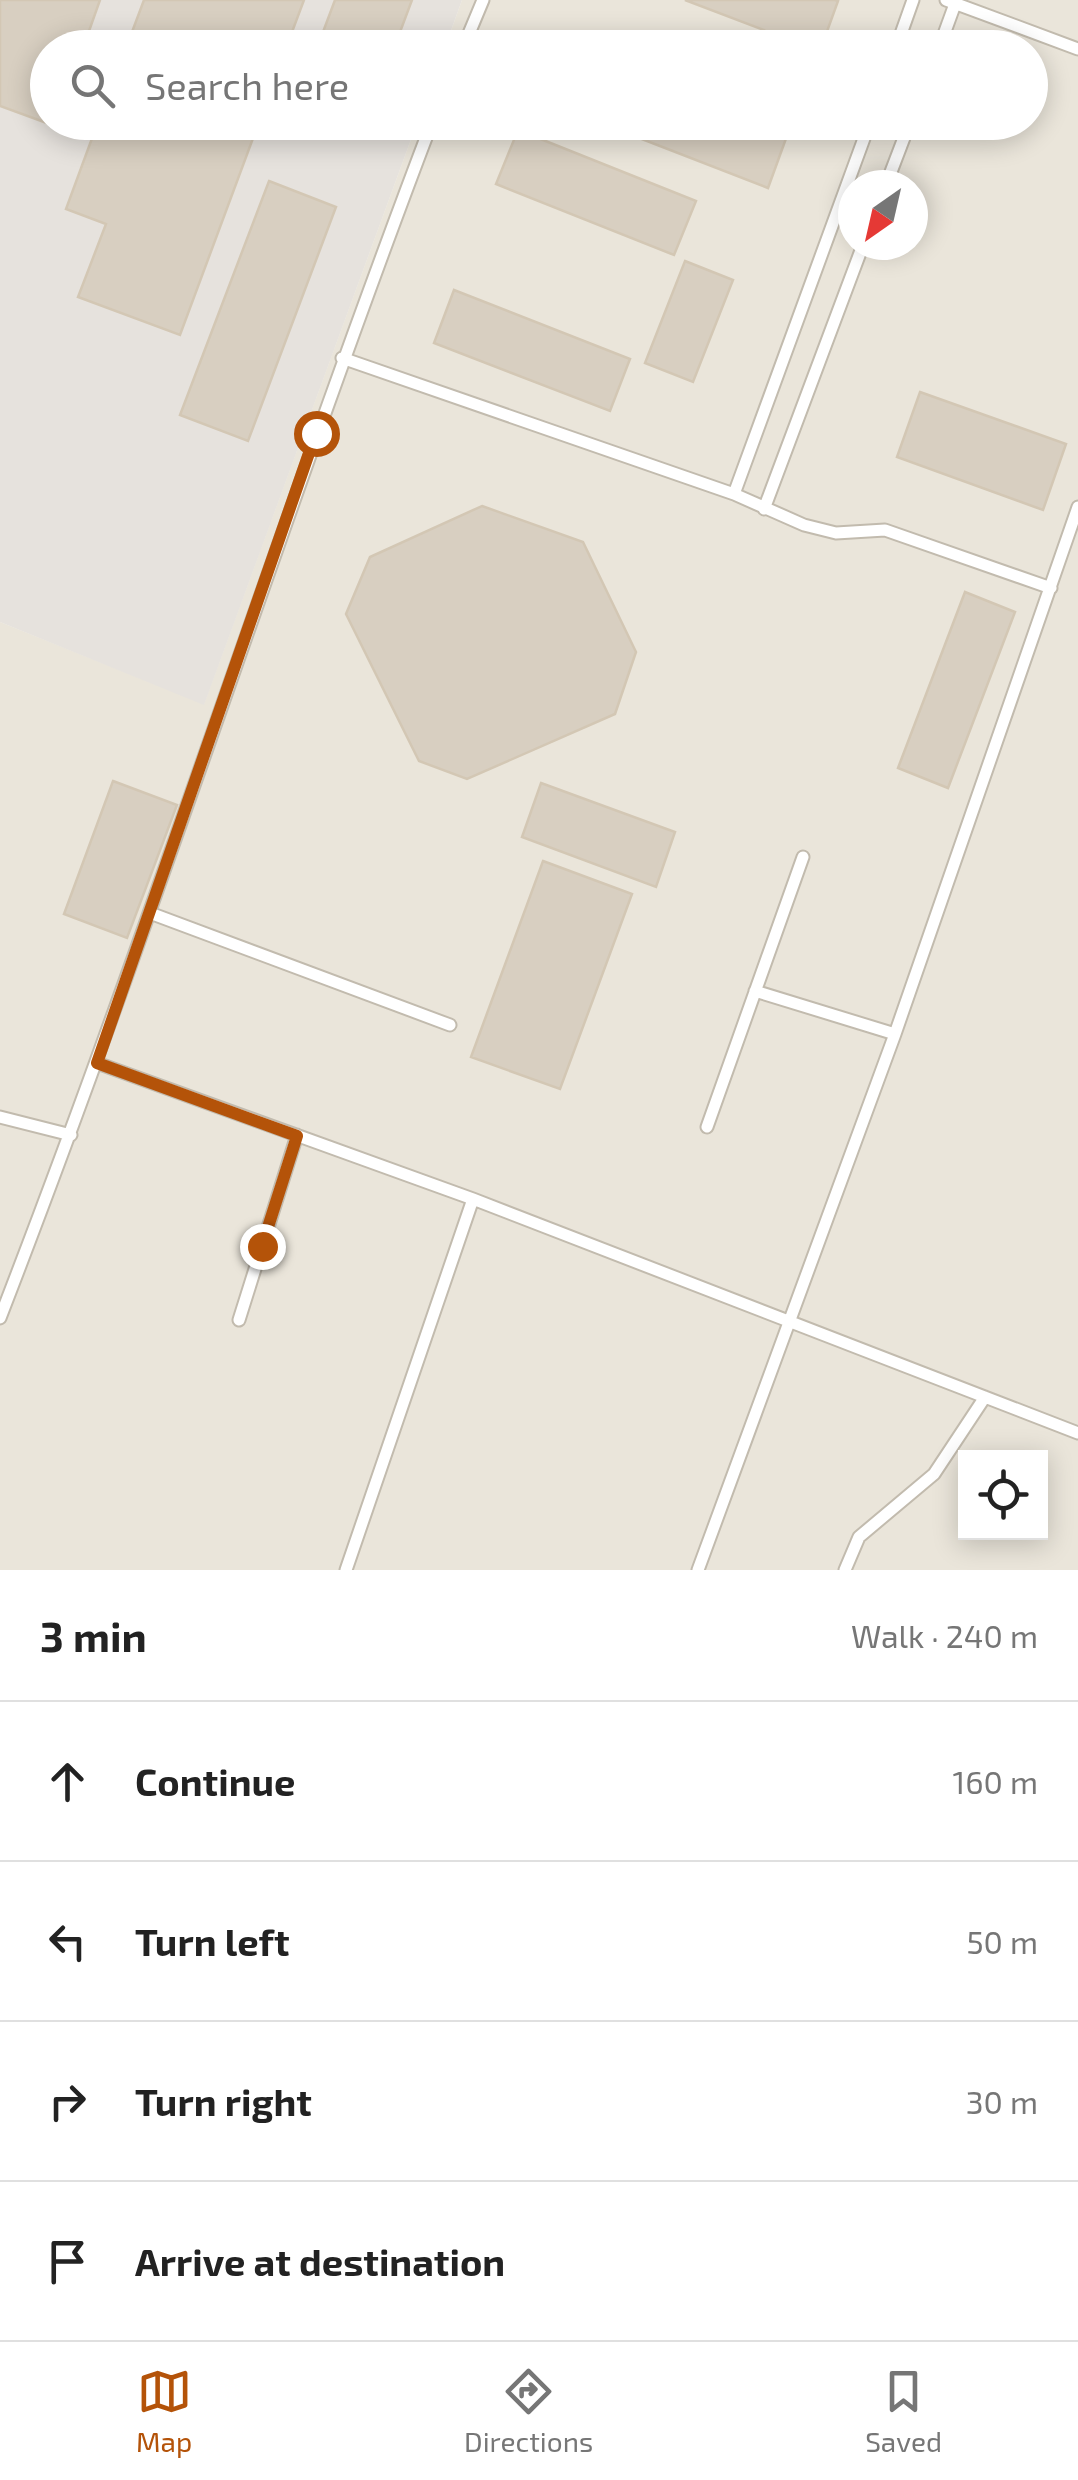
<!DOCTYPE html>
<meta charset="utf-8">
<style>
body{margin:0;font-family:"Exo 2",sans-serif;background:#f2f2f2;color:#222}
.controls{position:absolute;right:30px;bottom:30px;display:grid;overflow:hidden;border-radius:0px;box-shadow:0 5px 25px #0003}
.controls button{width:90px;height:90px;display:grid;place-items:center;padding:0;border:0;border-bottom:2px solid #e0e0e0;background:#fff;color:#222;font:50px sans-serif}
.compass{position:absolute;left:838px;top:170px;width:90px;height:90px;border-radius:50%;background:#fff;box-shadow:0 5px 25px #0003;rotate:214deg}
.stop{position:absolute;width:30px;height:30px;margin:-22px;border:8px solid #b45309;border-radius:50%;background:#fff}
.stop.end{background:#b45309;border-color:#fff;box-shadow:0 2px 10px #0008}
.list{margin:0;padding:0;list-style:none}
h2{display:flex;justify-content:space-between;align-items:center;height:130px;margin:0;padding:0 40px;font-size:42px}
h2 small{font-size:32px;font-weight:400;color:#767676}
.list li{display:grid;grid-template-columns:65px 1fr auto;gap:30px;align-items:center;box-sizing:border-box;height:160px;padding:0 40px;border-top:2px solid #e0e0e0}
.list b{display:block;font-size:38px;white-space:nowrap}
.list em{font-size:32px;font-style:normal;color:#767676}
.icon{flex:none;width:55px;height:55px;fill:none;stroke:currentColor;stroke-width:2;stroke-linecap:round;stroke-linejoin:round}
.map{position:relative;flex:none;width:1078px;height:1570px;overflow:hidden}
.search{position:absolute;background:#fff;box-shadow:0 5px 25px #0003;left:30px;right:30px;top:30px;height:110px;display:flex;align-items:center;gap:25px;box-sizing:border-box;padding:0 35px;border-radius:55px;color:#767676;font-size:38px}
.sheet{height:770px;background:#fff}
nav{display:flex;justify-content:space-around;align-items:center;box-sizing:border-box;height:140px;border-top:2px solid #e0e0e0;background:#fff;font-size:28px;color:#767676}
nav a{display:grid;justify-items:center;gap:5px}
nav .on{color:#b45309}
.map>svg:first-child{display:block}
.residential{fill:#eae5da;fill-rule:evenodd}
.industrial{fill:#e6e2dd}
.building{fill:#d8cfc1;stroke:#d3c7b4;stroke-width:2.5}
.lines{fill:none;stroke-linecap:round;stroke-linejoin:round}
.lane-casing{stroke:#c2bbae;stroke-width:15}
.lane{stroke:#fff;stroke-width:11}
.route{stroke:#b45309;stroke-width:12}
</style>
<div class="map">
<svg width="1078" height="1570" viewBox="0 0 1078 1570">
<rect width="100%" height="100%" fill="#f6f3ec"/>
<path class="residential" d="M462,0H1078V1570H0V622L204,704L417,123L1030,122V48L445,47ZM853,185H913V245H853ZM966,1458H1040V1532H966Z"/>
<path class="industrial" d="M0,0H462L445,47L48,48V122L417,123L204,705L0,622Z"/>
<path class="building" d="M0,0H100L83,48H48V122H56L55,126L0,106Z
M144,0H304L286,48H126Z
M335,0H412L394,48H317Z
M685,0H835L838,1L821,48H757L764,30Z
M98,122H259L180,335L78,297L106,224L66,209Z
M598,122H792L768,188Z
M518,130L696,201L674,255L496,184Z
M269,181L336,207L248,441L180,415Z
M685,261L733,280L693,382L645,363Z
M454,290L630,359L610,411L434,343Z
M920,392L1066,444L1043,510L897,457Z
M482,506L583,542L636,652L615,714L467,779L419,761L346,614L370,557Z
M965,592L1015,612L948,788L898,768Z
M113,781L177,805L127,938L64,914Z
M541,783L675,832L656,887L522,837Z
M543,861L632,894L560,1089L471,1057Z"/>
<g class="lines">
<g class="lane-casing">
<path id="lane" d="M946,0L1078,49
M463,48L483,0
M896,48L913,0
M939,48L955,4
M886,185L910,122
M342,358L734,494L804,525L836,533L885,530L1051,588
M734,494L870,122
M764,509L863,245
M150,913L450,1025
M755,991L895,1034
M97,1063L473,1199L1078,1433
M0,1117L71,1135
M707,1127L803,857
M0,1318C153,923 281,519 432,122
M239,1320L297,1135
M346,1570L473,1199
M698,1570L895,1034L1078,507
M845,1570L859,1537L934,1474L985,1397"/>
</g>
<use href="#lane" class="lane"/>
</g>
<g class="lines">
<path class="route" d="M262,1246L297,1136L97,1063L316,433"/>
</g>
</svg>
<div class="controls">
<button><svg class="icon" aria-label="locate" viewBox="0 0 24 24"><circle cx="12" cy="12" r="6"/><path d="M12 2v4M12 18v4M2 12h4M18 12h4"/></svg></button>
</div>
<svg class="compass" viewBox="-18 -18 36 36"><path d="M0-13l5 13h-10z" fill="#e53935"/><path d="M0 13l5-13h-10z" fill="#767676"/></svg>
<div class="stop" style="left:316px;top:433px"></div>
<div class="stop end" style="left:262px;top:1246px"></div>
<div class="search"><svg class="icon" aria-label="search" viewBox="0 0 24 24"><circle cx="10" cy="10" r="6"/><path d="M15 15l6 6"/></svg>Search here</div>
</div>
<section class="sheet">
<h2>3 min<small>Walk · 240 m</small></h2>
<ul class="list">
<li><svg class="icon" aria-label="ahead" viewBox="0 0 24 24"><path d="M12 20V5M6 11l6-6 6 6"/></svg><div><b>Continue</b></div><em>160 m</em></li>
<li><svg class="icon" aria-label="left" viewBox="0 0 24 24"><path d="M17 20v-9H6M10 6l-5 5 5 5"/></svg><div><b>Turn left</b></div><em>50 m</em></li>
<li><svg class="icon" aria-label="right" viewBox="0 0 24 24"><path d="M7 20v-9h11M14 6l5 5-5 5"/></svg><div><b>Turn right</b></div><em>30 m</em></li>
<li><svg class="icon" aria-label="arrive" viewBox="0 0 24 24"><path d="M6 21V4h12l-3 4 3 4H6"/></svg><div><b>Arrive at destination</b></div></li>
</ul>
</section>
<nav>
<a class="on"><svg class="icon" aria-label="map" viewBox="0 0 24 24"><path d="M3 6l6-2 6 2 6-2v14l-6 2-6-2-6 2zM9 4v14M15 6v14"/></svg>Map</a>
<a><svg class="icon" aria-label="directions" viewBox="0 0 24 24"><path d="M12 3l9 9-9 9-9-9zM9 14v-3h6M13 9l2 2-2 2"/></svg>Directions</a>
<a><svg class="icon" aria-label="saved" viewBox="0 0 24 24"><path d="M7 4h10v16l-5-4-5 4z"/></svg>Saved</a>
</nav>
